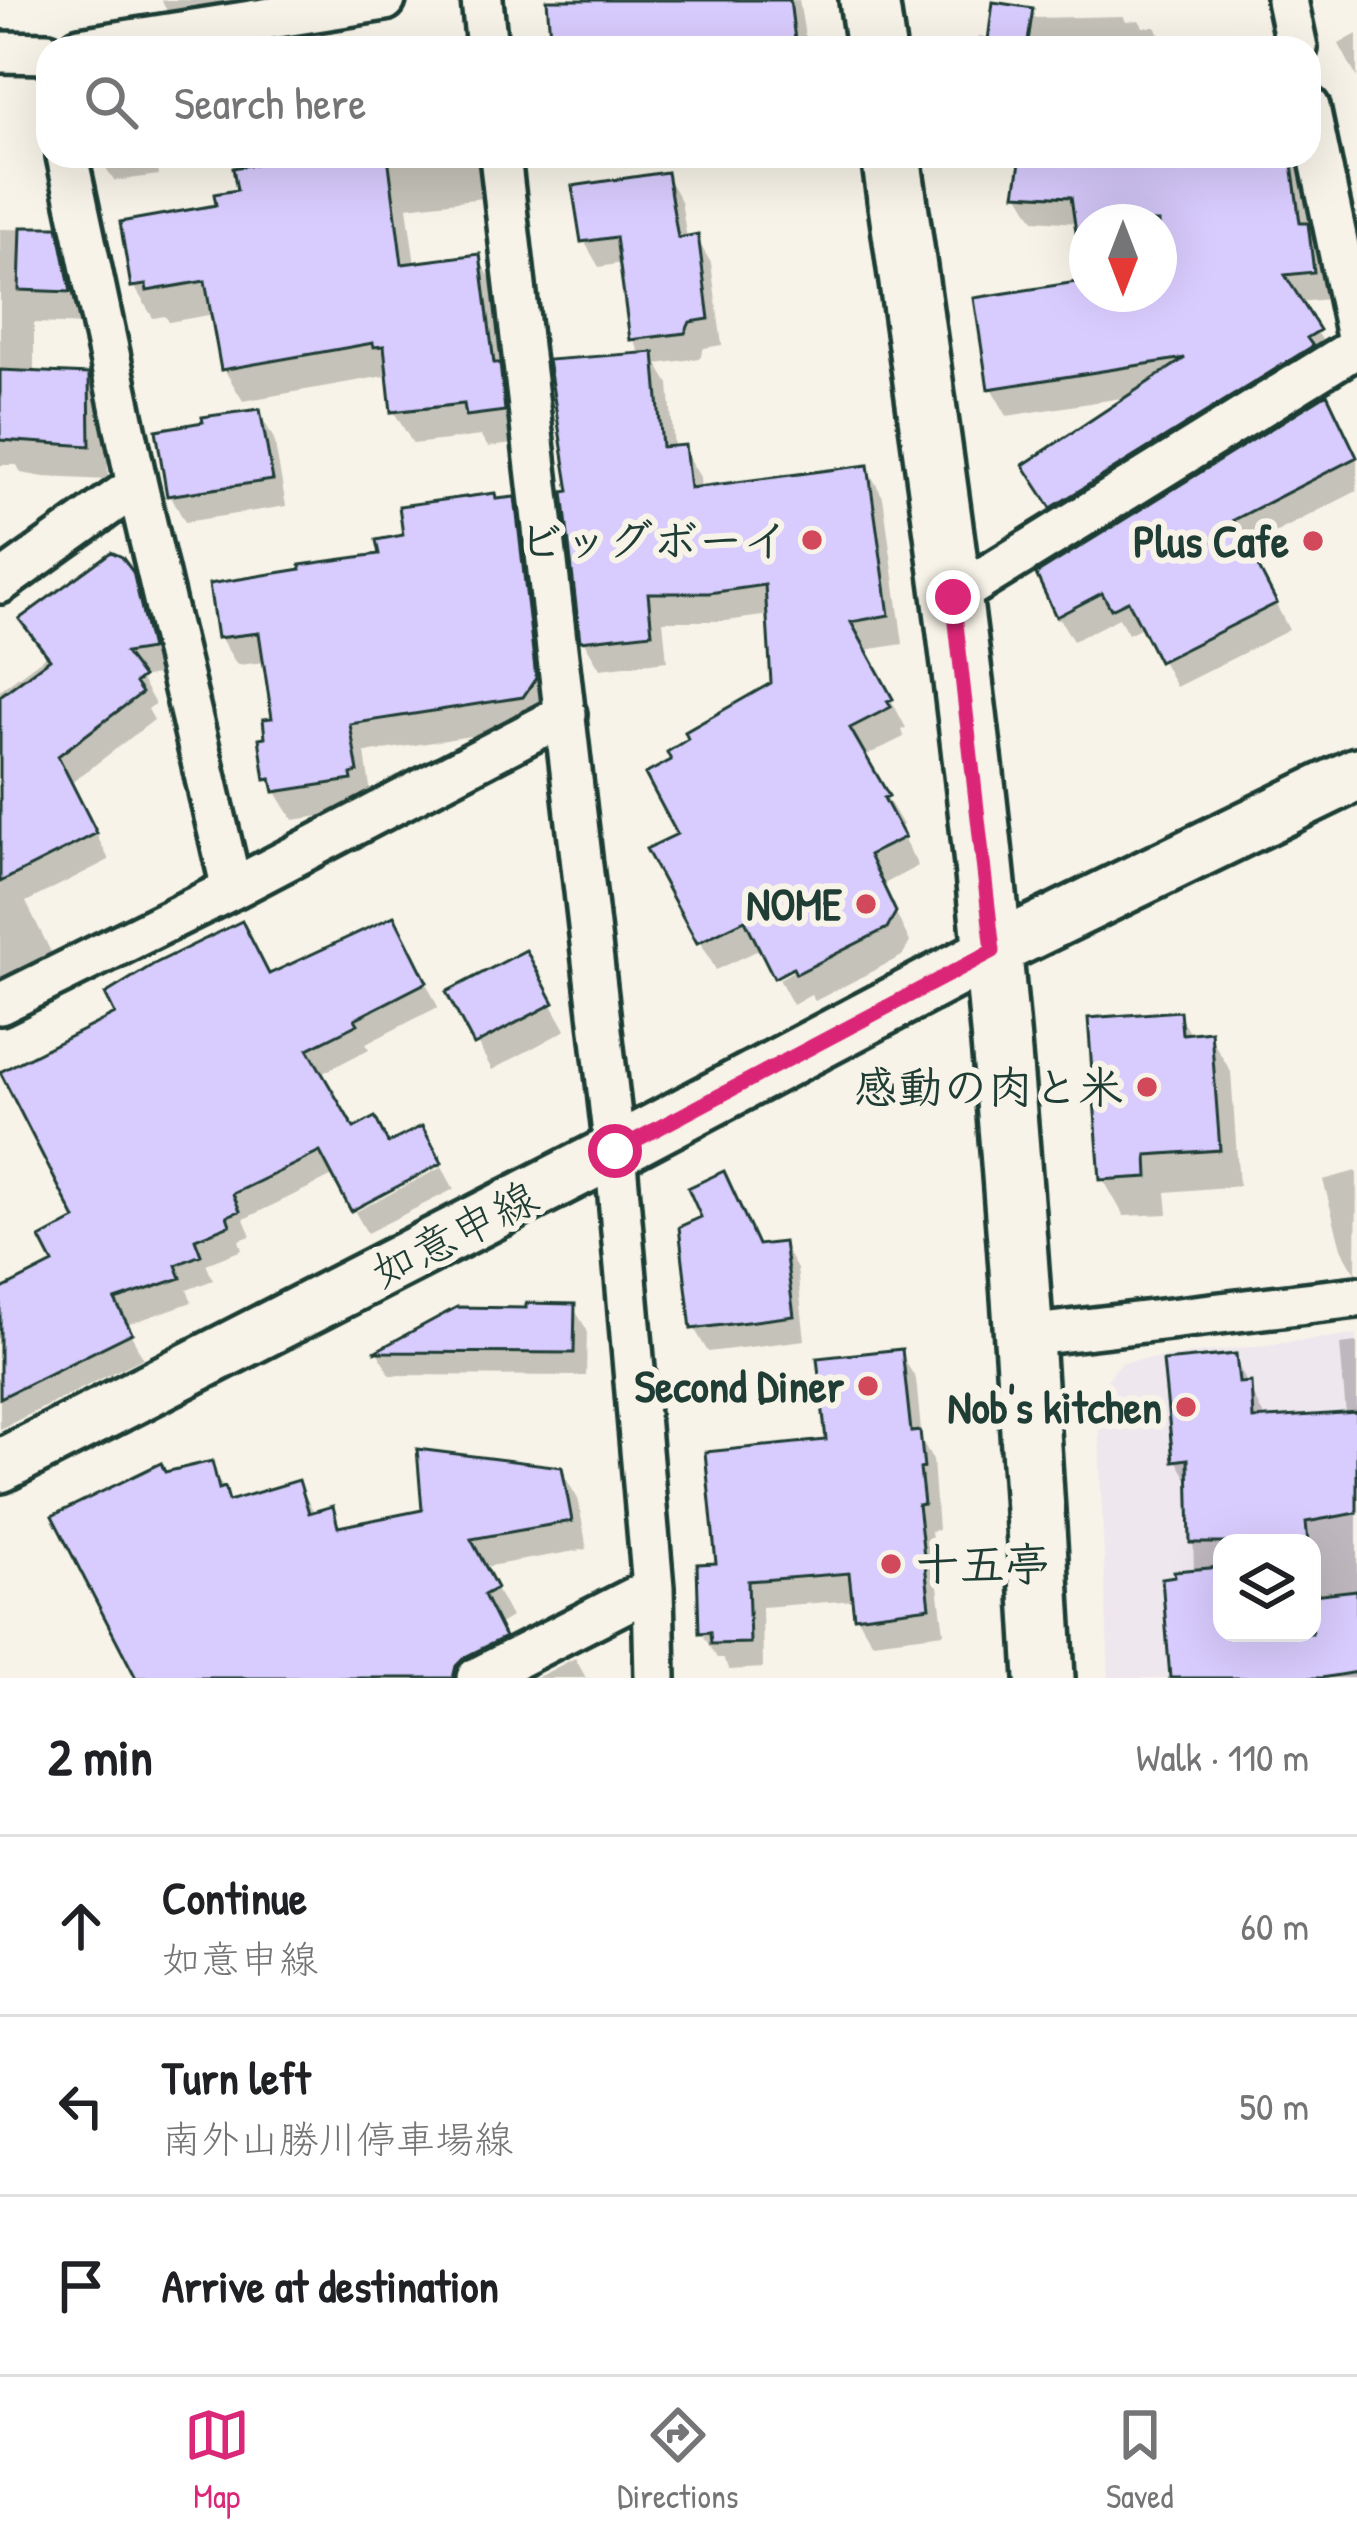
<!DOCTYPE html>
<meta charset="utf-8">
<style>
body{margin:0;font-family:"Patrick Hand","Klee One",sans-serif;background:#f6f6f6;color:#202124}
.controls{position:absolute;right:36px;bottom:36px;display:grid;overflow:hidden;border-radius:24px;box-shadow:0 12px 48px #0002}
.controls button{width:108px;height:108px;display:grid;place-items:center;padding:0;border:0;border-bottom:3px solid #e0e0e0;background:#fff;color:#202124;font:60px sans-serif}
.compass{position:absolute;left:1069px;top:204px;width:108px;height:108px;border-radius:50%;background:#fff;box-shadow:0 12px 48px #0002;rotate:180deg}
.stop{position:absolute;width:36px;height:36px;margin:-27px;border:9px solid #db2777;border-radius:50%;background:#fff}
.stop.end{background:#db2777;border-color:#fff;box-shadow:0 3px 12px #0008}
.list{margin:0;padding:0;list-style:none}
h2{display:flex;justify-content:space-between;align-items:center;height:156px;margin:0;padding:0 48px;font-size:51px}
h2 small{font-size:39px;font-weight:400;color:#757577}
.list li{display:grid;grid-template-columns:78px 1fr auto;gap:36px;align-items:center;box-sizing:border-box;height:180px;padding:0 48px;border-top:3px solid #e0e0e0}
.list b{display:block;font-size:45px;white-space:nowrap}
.list p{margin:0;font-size:39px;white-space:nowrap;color:#757577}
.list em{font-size:39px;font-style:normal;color:#757577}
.icon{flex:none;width:66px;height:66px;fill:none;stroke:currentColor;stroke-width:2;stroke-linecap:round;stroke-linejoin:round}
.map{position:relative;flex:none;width:1357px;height:1678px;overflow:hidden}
.search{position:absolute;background:#fff;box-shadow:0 12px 48px #0002;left:36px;right:36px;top:36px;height:132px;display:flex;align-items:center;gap:30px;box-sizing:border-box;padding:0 42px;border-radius:36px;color:#757577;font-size:45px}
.sheet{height:696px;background:#fff}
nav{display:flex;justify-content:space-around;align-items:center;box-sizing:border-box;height:168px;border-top:3px solid #e0e0e0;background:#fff;font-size:33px;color:#757577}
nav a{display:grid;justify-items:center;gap:6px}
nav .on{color:#db2777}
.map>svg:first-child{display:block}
.built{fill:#eee7ee;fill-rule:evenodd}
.shadow{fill:#0003;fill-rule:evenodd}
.building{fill:#d8cbfd;stroke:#1f3d34;stroke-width:3;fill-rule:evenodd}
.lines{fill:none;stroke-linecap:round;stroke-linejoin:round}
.minor-casing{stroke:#1f3d34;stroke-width:48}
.tertiary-casing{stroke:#1f3d34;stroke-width:60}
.secondary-casing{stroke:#1f3d34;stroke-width:66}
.minor{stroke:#f7f3e8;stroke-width:39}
.tertiary{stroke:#f7f3e8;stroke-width:51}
.secondary{stroke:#f7f3e8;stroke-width:57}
.route{stroke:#db2777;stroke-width:15}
.poi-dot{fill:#d1495b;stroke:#f7f3e8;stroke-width:4.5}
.labels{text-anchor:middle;stroke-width:12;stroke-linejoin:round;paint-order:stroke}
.poi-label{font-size:45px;font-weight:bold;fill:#1f3d34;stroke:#f7f3e8;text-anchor:end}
.street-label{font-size:45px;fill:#1f3d34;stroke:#f7f3e8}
</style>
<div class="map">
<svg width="1357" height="1678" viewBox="0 0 1357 1678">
<rect width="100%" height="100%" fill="#f7f3e8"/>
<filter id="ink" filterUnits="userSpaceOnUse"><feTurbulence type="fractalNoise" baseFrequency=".00833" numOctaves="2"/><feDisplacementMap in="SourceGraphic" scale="24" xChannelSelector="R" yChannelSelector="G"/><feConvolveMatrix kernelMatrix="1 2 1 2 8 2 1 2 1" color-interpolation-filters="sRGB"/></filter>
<g filter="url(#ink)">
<path class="built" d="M1357,1334V1678H1109L1097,1391L1122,1362ZM1222,1543H1312V1633H1222Z"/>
<path class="shadow" d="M161,0H337L172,20Z
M550,0H799L807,48H533L531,36L553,33Z
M1031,10L1035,18L1123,16L1126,21L1139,20L1143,27H1155L1164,42L1234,33L1243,48H978L979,36L992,38Z
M1357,34V78L1339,44Z
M329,36L336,48H254Z
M99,156H186L156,160L159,175L114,181Z
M234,156H486L491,197L407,207L415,265L478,257L497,289L522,443L488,447L481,436L413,444L394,412L390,375L243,401L224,369L214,314L169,322L165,316L153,318L134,286L219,207L240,193Z
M1024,156H1299L1312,236L1322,253L1328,299L1299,302L1333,358L1069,534L1042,493L1134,396L1007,416L991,388L1087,284L1078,223L1034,220L1018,193ZM1087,222H1159V294H1087Z
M666,175L681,201L687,239L696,237L711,263L722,345L704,348L700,358L657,364L669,384L674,449L683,448L700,477L701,490L867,468L883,497L903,644L865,650L906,728L901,730L904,737L863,757L903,825L898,828L918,866L882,885L910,942L902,956L815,1001L811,995L793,1005L779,979L807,963L763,948L716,970L650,851L681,836L675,761L774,685L770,615L726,621H663L667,661L600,669L583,640L572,494L642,356L633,339L623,263L599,267L584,241Z
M0,229L56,230L76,265L89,325L34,323V375L87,377L107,411L108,480L44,477L21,473L17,465H0Z
M1326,398L1357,455V491L1247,547L1289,630L1176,687L1144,626L1128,634L1119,618L1073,641L1058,616Z
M259,412L274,439L286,506L185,522L170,495Z
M514,501L530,529L551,708L539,725L365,753L372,801L367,809L293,820L268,779L269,740L275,720L266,662L237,665L220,637L382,556L406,538L497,502Z
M130,574L146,601L163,674L140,678L155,704L148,709L154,720L71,783L109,860L26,902L52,954L0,980V690L46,656L23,620Z
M407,943L438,1007L366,1044L369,1049L319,1075L335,1175L244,1219L251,1236L239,1240L242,1250L206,1264L213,1280L187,1290L192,1302L126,1325L143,1358L0,1429V1294L58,1264L79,1221L269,977Z
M524,954L566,1030L492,1070L450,993Z
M1178,1014L1191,1036L1209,1035L1231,1072L1239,1186L1166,1192L1168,1214L1124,1216L1103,1179Z
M442,1167L454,1189L367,1233L355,1212Z
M1356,1171L1357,1173L1356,1274L1341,1248L1323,1180Z
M723,1175L759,1248L783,1245L797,1269L805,1340L708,1352L694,1328L705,1218Z
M573,1307L587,1330L586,1376L390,1375L378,1353L458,1310Z
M1357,1342V1678H1173L1194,1572L1192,1487L1176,1460L1234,1357L1266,1421L1346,1416L1340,1344ZM1222,1543H1312V1633H1222Z
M900,1353L916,1379L922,1441L933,1460L938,1530L931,1531L944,1633L872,1642L857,1616L855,1600L762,1607L763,1668L729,1670L723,1658H717L701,1632L720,1566L830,1443Z
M210,1464L231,1503L298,1483L315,1514L331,1510L342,1529L426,1512L561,1470L578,1499L587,1549L484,1567L511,1617L498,1625L516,1660L481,1678H140L165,1475Z
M575,1658L586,1678H536Z"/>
<path class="building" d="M547,0H790L796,48H551Z
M993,2L1033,8L1027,48H987Z
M298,156H388L402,264L480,254L494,363H500L505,411L466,416L464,404L391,412L384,346L374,347L373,343L221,370L205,281L147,291L146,285L131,287L120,222L216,205L214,194L237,190L233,168Z
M1021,156H1291L1300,223H1308L1314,272L1285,275L1320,330L1307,338L1313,346L1051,508L1023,465L1185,358L988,389L974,298L1083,281L1071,197L1015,194ZM1087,222H1159V294H1087Z
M667,172L678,238L698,234L709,319L690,322L685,333L630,340L616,237L581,242L572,186Z
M21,227H58L71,292L19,290Z
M654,352L662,447L685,445L690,488L868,465L889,615L851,622L893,699L887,701L891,707L850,728L889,796L884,798L905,837L869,855L896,912L887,928L796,974L793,968L774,978L745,920L697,943L646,849L677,834L645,774L671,760L667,752L688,739L685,732L771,683L765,585L709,593H648L652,633L580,641L563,492L569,491L548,360Z
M0,370L89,374L90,446L0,440Z
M1327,394L1357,457L1234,520L1277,603L1159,662L1128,601L1111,609L1102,593L1056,617L1036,574Z
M260,409L273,480L167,496L156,430L203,422L202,417Z
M495,493L496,499L515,497L536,678L523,697L350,724L358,772L351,774L352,780L274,792L271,779L265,780L259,738L265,737L263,719L272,718L259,633L217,638L209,584L301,569L300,565L379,554L376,540L403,535L399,506Z
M111,552L122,557L133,572L151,649L125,653L143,677L135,683L142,693L58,756L97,833L0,882V696L50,659L19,619Z
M394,916L427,982L355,1019L358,1024L308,1049L354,1128L375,1117L388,1143L422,1126L442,1163L351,1211L320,1152L233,1194L240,1211L227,1216L230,1225L195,1239L201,1255L176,1265L181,1278L115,1300L132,1333L0,1398V1290L53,1263L40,1238L75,1219L0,1072L115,1014L105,994L154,964L242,921L269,974Z
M526,950L554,1003L474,1045L446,992Z
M1180,1011L1182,1034L1211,1031L1220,1150L1147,1155L1148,1177L1100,1180L1088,1018Z
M724,1171L758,1245L784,1242L794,1316L691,1329L679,1227L701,1217L688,1188Z
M526,1303L575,1304L574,1353L374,1352L457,1307L526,1308Z
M902,1349L911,1432L920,1431L924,1468L920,1469L924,1504L918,1505L930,1607L854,1617L849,1573L748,1581L750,1643L711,1644L710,1632L699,1633L697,1564L716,1563L705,1452L826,1440L817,1358Z
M1236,1354L1239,1383L1251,1382L1253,1419L1357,1412V1513L1306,1522L1308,1543H1190L1188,1459L1173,1461L1163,1361Z
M417,1449L562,1467L572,1521L471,1539L497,1588L484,1595L505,1637L465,1657L456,1666L453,1678H136L52,1516L161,1463L165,1472L212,1461L219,1489L225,1487L229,1501L299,1480L309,1513L333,1506L338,1527L422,1510Z
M1222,1567V1633H1312V1595L1357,1590V1672L1321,1678H1170L1162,1578L1175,1576L1174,1571Z"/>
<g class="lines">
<g class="minor-casing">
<path id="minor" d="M482,0L487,48
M1287,0L1297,48
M80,48L385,0
M0,52L48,53
M1309,107L1357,337
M67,156L137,485L232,889
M500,156L615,1151L653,1588L655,1678
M0,583L137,485
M953,597L1357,347
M0,1004L232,889L566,714
M1025,1336L1357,1297
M477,1678L653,1588"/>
</g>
<g class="tertiary-casing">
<path id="tertiary" d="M0,1466L615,1151L993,951L1357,774"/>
</g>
<g class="secondary-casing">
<path id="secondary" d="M869,0L876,48
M891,156C929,422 968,688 993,955C1016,1196 1031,1437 1045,1678"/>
</g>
<use href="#minor" class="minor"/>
<use href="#tertiary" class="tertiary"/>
<use href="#secondary" class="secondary"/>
</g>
</g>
<g class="lines" filter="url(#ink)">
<path class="route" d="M615,1151L993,951L953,597"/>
</g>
<g class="poi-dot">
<circle cx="812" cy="540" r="12"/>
<circle cx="1313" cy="541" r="12"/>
<circle cx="866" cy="904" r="12"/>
<circle cx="1147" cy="1087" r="12"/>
<circle cx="868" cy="1386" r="12"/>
<circle cx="1186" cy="1407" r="12"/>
<circle cx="891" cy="1564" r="12"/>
</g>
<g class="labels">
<g class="poi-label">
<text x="788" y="556">ビッグボーイ</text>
<text x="1289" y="557">Plus Cafe</text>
<text x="842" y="920">NOME</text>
<text x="1123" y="1103">感動の肉と米</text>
<text x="844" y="1402">Second Diner</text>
<text x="1162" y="1423">Nob's kitchen</text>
<text x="915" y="1580" text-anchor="start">十五亭</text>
</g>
<g class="street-label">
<text transform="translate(454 1234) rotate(-27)" y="16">如意申線</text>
</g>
</g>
</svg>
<div class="controls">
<button><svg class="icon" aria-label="layers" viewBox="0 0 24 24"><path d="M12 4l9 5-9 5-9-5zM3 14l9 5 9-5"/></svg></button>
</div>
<svg class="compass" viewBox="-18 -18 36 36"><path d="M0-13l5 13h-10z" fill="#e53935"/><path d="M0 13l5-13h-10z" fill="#757577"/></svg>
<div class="stop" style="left:615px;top:1151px"></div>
<div class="stop end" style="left:953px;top:597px"></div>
<div class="search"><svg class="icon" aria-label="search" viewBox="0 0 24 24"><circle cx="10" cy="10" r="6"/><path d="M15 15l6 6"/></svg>Search here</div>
</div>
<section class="sheet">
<h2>2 min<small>Walk · 110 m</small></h2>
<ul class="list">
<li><svg class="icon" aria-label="ahead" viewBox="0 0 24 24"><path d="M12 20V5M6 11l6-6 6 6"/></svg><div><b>Continue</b><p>如意申線</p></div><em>60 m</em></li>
<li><svg class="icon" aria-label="left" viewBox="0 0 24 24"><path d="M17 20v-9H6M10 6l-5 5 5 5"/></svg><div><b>Turn left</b><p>南外山勝川停車場線</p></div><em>50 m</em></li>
<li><svg class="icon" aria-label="arrive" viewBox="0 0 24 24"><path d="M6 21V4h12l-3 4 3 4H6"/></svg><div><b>Arrive at destination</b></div></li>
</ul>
</section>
<nav>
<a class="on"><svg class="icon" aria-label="map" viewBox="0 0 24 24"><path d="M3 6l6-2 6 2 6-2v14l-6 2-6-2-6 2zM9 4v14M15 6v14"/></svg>Map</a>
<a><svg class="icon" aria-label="directions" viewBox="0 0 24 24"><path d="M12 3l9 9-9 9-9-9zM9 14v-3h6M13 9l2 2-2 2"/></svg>Directions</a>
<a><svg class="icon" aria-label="saved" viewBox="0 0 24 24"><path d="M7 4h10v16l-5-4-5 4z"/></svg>Saved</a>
</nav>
